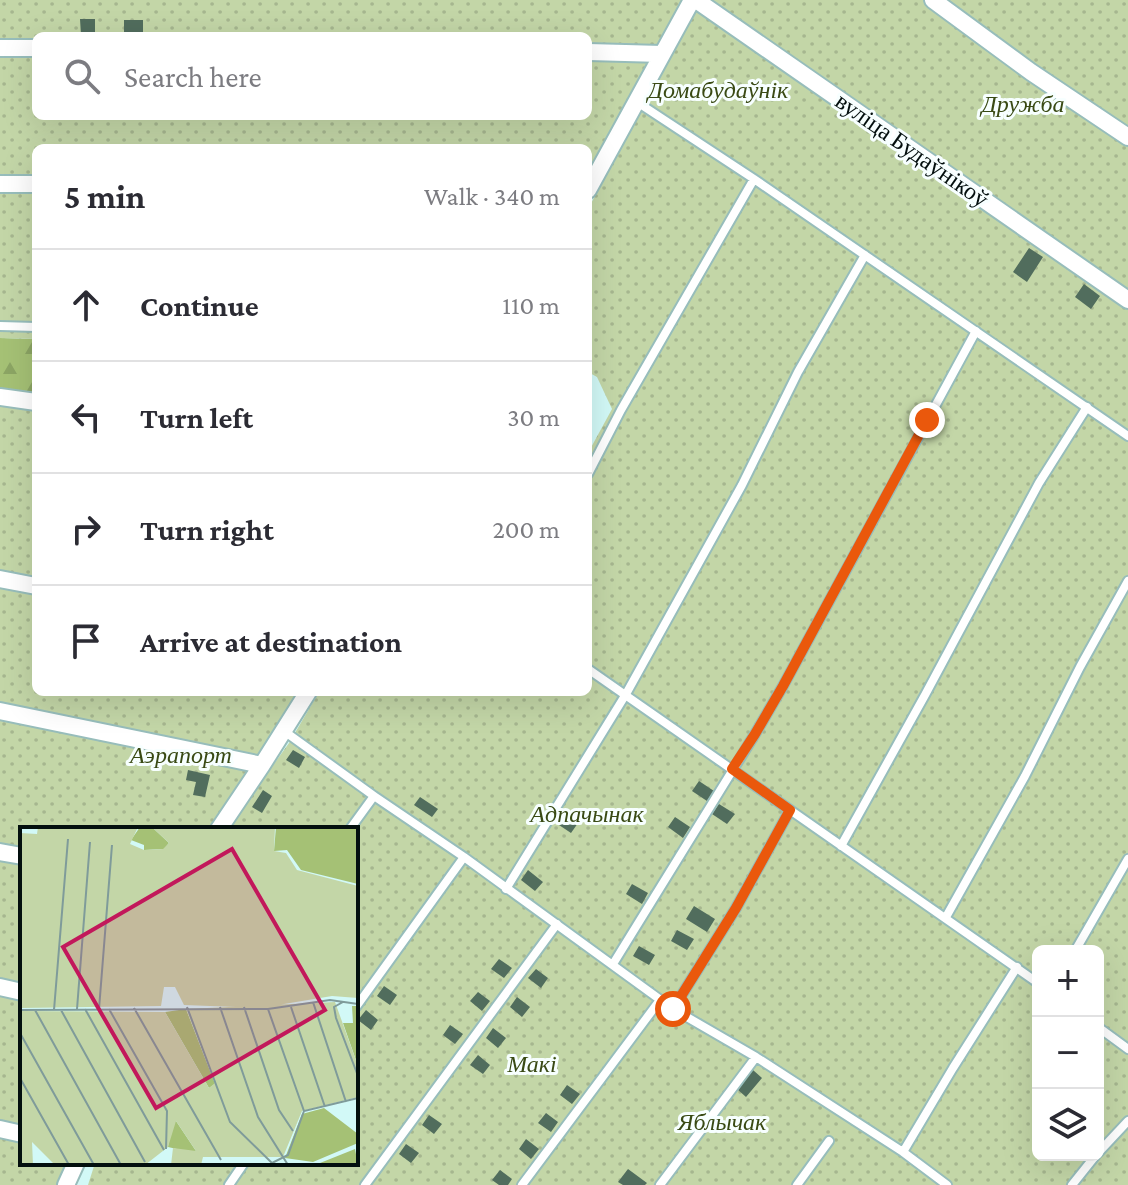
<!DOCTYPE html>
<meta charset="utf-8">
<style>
body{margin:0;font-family:"Crimson Pro",serif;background:#f2f2f3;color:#2b2b33}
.controls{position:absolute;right:24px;bottom:24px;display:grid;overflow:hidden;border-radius:12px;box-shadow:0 8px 32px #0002}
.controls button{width:72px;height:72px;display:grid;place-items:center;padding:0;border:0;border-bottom:2px solid #e1e1e2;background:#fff;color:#2b2b33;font:40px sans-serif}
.stop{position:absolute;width:24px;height:24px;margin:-18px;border:6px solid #ea580c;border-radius:50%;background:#fff}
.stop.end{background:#ea580c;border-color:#fff;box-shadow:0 2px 8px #0008}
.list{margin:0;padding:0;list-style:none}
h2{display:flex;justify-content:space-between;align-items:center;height:104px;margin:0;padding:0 32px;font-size:34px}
h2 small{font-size:26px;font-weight:400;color:#7c7c81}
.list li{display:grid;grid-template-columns:52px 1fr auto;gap:24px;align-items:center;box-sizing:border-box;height:112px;padding:0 32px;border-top:2px solid #e1e1e2}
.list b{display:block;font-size:30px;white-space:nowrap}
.list em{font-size:26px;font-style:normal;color:#7c7c81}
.icon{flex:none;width:44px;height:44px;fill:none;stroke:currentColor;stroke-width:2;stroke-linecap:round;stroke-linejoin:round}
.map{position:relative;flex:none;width:1128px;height:1185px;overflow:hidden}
.search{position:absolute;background:#fff;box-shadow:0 8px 32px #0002;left:32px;top:32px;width:560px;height:88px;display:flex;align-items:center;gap:20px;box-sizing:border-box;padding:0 28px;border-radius:12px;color:#7c7c81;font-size:30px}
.panel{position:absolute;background:#fff;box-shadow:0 8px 32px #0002;left:32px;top:144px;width:560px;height:552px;border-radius:12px}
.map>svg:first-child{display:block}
.forest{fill:url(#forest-firs)}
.garden{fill:url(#garden-dots);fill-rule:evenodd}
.building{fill:#516d5d}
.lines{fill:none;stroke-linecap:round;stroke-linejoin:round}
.lane-casing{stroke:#97bdbb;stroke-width:12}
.street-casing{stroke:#97bdbb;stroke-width:20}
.lane{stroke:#fff;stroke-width:8}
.street{stroke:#fff;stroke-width:16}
.route{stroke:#ea580c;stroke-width:10}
.labels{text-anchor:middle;stroke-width:6;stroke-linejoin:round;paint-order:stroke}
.park-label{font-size:24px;font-style:italic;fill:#394a14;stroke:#f7ffff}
.street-label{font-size:24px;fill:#030f0e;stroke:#f7ffff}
.inset-road{fill:none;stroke:#7f9b9a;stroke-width:2}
.view{fill:#c2185b;fill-opacity:0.15;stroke:#c2185b;stroke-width:4}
.inset-edge{fill:none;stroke:#030f0e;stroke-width:4}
</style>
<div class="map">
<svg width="1128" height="1185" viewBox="0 0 1128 1185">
<defs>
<pattern id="forest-firs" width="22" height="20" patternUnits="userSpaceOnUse" patternTransform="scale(2)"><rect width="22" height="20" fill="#a5c175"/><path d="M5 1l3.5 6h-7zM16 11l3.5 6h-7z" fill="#8ca564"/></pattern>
<pattern id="garden-dots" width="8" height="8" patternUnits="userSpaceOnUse" patternTransform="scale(2)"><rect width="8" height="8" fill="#c3d6a7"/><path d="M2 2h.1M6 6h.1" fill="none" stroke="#a6b68f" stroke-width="1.8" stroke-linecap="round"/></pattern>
</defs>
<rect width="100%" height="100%" fill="#d2f9f7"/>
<path class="forest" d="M0,338L36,339V395L0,389Z"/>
<path class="garden" d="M0,0H682L588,172V148H36V339L0,338ZM36,36H588V116H36Z
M701,0H1128V1185H88L95,1163H356V829H227L289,743L319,692H588V453L612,409L597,377L588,372V209ZM1038,951H1098V1155H1038Z
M0,389L36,395V692H299L209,829H22V1163H69L59,1185H0Z"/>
<path class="building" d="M80,19H95V35H81Z
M124,20H143V33H124Z
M1029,248L1043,257L1027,282L1013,272Z
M1084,284L1100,296L1091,309L1075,297Z
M293,750L305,757L299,768L286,760Z
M188,770L210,775L205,797L193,795L196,782L186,780Z
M699,781L714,791L707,801L692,791Z
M263,790L272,796L262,813L252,807Z
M420,797L438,809L432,817L414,805Z
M719,804L735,814L727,824L712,814Z
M563,813L578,823L571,833L556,823Z
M675,817L690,827L683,838L668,827Z
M528,870L543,882L535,891L521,880Z
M632,884L648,893L642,904L626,894Z
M694,906L715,919L707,932L686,919Z
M677,930L694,939L687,950L671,941Z
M639,946L655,955L649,965L633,956Z
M499,959L512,968L504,978L491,969Z
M536,969L548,978L541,988L528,978Z
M384,986L397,995L390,1005L377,996Z
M478,992L490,1001L482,1011L470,1001Z
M517,997L530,1007L522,1017L510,1007Z
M366,1010L378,1020L371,1030L358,1020Z
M450,1025L463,1034L455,1044L443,1035Z
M493,1028L506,1038L498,1048L486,1038Z
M478,1055L490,1065L483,1074L470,1065Z
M753,1070L762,1078L746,1097L737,1089Z
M567,1085L580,1094L572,1104L560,1095Z
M546,1113L558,1122L551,1132L538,1123Z
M429,1115L442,1124L434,1134L422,1125Z
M526,1139L539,1149L531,1159L519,1149Z
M406,1144L419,1153L411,1163L399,1154Z
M628,1169L647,1183L645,1185H623L618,1182Z
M500,1170L512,1179L508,1185H499L492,1180Z"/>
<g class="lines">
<g class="lane-casing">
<path id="lane" d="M637,102L754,179L1128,436
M0,326L36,327
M588,474L621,410L754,179
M588,669L1038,983
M284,731L374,796L464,857L673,1009L756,1057L903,1152L947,1185
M350,829L374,796
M841,846L925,695L1039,483L1087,407
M506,889L626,694L742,485L798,372L865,255
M946,917L1025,776L1080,667L1128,581
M1075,951L1128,859
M613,964L755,734L783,686L976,331
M356,1007L464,857
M673,1009L736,908L790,810
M1098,1027L1128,1049
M903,1152L953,1068L1017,967
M1098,1153L1128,1121
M229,1185L244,1163
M365,1185L557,924
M522,1185L660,1000
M660,1185L756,1057
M797,1185L829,1141
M1072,1185L1096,1155"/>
</g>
<g class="street-casing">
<path id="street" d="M696,0L1128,300
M933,0L1031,72L1128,137
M0,48H36
M588,52L662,54
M0,184H36
M588,190L692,0
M0,397L36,402
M0,579L36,586
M0,711L262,765
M219,829L262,765L308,692
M0,852L22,856
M0,987L22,992
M0,1129L22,1134
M66,1185L76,1163"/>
</g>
<use href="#lane" class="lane"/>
<use href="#street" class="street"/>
</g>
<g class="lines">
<path class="route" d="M673,1009L736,908L790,810L732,769L755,734L783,686L927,420"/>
</g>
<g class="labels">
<g class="park-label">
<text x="718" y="98">Домабудаўнік</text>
<text x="1023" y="112">Дружба</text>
<text x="181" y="763">Аэрапорт</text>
<text x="587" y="822">Адпачынак</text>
<text x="532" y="1072">Макі</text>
<text x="722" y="1130">Яблычак</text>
</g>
<g class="street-label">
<text transform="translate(912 150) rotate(35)" y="8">вуліца Будаўнікоў</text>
</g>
</g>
<g transform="translate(20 827)">
<rect width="338" height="338" fill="#d2f9f7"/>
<path d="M120,0L134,2L149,16L144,22L124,23V18L111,13ZM256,0H338V57L281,43L267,23L254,24ZM332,179H338V239L323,196H333ZM166,182L195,257L189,261L145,185ZM304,281L338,307V316L293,335L265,331L282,287ZM156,294L176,324L174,326L148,320L151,296ZM335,322L338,338H295Z" fill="#a5c175"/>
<path d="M18,0H118L110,17L124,23L143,22L149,16L134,2L120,0H255L254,24L266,26L277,43L338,59V171L312,169L240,181L164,178L155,160H144L141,179L0,181V6L17,7ZM315,175L338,239V270L282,284L263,330H183L181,338H151L153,321L176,324L156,294L148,320L125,338H35L12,315L13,338H0V184L145,185L189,261L195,256L166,182Z" fill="#c3d6a7"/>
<path class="inset-road" d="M293,175L326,275M323,175L314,180L316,191L338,249M167,180L210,295L252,336L268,328L284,284L338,271M200,180L238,290L268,338M224,180L259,283L273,304M271,180L305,280M114,181L201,333M57,182L70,15M65,182L144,323M79,182L92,18M89,182L147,284L146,322M248,182L284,284M0,183L248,182L310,173L338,177M15,183L101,338M34,183L48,12M41,183L125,335M0,206L74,338M0,251L49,338"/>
<path class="view" d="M212,22L305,183L136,281L43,120Z"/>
<rect width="338" height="338" class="inset-edge"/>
</g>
</svg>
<div class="controls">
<button>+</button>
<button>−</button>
<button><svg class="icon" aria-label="layers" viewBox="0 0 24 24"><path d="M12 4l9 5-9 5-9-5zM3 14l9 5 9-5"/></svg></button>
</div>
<div class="stop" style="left:673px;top:1009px"></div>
<div class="stop end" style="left:927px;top:420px"></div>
<div class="search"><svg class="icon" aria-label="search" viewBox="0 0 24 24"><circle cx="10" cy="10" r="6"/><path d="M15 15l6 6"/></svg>Search here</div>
<section class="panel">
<h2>5 min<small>Walk · 340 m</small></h2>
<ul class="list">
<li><svg class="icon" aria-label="ahead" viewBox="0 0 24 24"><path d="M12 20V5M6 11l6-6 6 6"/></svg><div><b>Continue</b></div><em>110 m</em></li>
<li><svg class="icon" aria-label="left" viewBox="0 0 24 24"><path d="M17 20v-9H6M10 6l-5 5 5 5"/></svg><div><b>Turn left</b></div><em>30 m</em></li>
<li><svg class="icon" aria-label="right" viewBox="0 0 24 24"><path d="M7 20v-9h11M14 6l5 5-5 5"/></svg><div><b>Turn right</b></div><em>200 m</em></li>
<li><svg class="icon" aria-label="arrive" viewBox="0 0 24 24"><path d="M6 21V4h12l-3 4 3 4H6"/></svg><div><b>Arrive at destination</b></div></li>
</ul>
</section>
</div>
